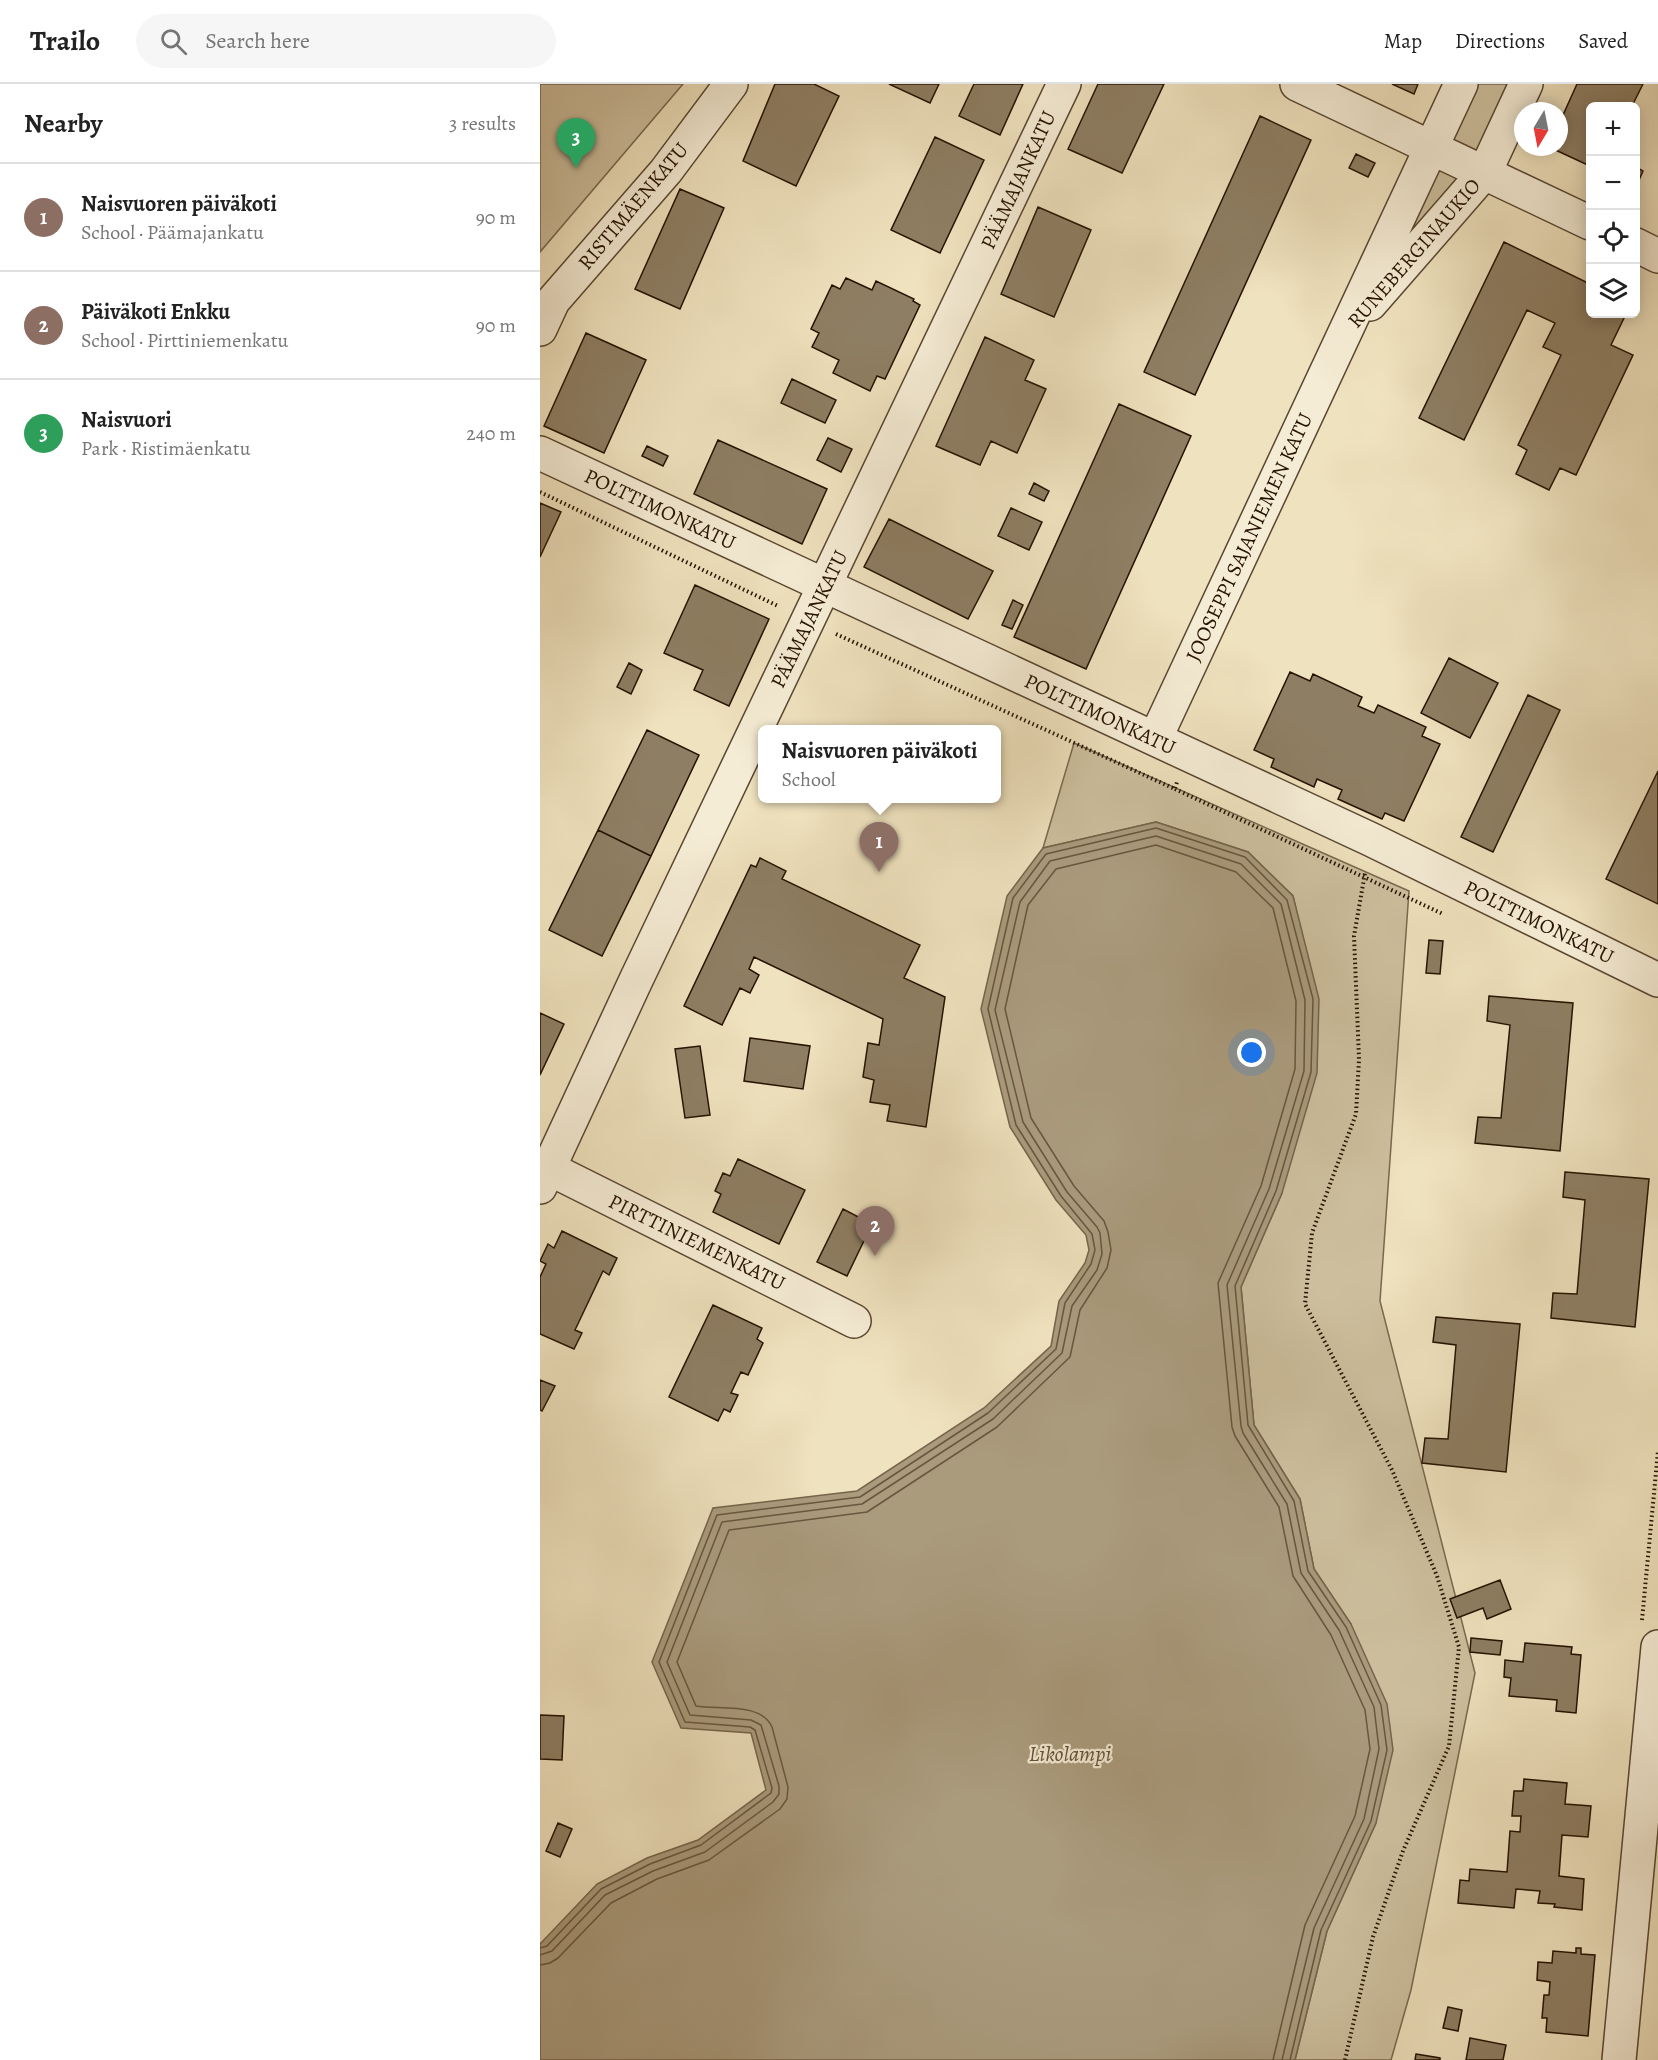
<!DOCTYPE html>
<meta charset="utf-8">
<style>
body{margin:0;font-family:Alegreya,serif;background:#f6f6f6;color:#222}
.controls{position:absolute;right:18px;top:18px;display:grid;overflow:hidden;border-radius:9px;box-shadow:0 3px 15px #0003}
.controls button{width:54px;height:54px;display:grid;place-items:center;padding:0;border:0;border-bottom:2px solid #e0e0e0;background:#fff;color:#222;font:30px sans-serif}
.compass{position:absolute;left:974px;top:18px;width:54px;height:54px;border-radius:50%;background:#fff;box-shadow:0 3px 15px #0003;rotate:190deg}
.you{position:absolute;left:712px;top:969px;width:21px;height:21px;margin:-15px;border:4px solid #fff;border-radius:50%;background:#1a73e8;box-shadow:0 0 0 9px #1a73e833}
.badge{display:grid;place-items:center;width:39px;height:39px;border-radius:50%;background:#7c3aed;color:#fff;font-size:20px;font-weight:700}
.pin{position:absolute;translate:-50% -50px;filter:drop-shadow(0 2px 3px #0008)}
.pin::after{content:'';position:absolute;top:32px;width:21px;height:18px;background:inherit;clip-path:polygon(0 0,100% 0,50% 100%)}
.popup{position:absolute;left:218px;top:641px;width:243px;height:78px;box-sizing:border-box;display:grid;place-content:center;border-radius:9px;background:#fff;filter:drop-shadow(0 2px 4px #0005);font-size:20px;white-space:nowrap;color:#767676}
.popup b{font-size:22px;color:#222}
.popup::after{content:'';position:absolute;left:50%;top:100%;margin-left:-12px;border:12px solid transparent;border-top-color:#fff}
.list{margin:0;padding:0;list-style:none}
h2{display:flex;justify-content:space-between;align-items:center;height:78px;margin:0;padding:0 24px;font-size:26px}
h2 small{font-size:20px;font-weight:400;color:#767676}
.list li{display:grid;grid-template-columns:39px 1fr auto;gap:18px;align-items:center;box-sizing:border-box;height:108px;padding:0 24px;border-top:2px solid #e0e0e0}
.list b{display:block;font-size:22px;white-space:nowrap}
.list p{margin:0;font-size:20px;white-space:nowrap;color:#767676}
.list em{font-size:20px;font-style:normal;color:#767676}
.icon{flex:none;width:33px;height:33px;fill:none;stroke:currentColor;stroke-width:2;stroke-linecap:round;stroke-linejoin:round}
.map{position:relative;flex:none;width:1118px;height:1976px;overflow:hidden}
header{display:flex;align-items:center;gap:36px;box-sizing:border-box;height:84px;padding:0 30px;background:#fff;border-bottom:2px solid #e0e0e0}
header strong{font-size:28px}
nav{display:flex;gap:33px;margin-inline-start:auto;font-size:21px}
.search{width:420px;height:54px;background:#f6f6f6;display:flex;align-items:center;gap:15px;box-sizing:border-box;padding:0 21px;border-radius:33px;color:#767676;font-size:22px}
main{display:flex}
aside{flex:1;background:#fff}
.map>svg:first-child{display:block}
.green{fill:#cdbf9e;stroke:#79684f;stroke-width:1.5}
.water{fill:#aa9b7d;stroke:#75644b;stroke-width:1.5}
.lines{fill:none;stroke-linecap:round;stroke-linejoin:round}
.shore{stroke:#68563e;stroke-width:1.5}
.building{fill:#8e7e63;stroke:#251200;stroke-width:1.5}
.street-casing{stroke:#584630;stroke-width:36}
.path{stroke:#251200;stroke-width:4;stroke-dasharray:1.5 3;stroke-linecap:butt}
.street{stroke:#f5ecd5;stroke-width:33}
.labels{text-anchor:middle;stroke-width:4.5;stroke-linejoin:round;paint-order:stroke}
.street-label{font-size:21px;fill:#251200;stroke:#f5ecd5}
.water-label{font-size:22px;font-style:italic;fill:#615038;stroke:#f5ecd5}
</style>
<header>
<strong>Trailo</strong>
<div class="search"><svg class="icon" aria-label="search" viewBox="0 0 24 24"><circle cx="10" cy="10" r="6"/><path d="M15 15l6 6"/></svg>Search here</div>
<nav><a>Map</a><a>Directions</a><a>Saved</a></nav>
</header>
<main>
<aside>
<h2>Nearby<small>3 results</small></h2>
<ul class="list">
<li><span class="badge" style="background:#8d6e63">1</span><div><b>Naisvuoren päiväkoti</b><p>School · Päämajankatu</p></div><em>90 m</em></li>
<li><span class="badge" style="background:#8d6e63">2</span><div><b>Päiväkoti Enkku</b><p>School · Pirttiniemenkatu</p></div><em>90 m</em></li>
<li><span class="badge" style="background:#2e9e5b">3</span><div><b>Naisvuori</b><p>Park · Ristimäenkatu</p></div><em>240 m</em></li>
</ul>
</aside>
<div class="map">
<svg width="1118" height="1976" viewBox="0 0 1118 1976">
<rect width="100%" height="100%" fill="#efe2be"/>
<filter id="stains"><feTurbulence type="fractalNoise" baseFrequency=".00333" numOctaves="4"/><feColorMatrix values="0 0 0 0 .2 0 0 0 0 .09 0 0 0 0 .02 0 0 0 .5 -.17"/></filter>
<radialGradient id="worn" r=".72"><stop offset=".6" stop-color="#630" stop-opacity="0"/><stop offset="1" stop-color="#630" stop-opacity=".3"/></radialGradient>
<path class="green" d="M0,0H143L0,168Z
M929,0H978L940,81L900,62Z
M894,77L930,94L833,204Z
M534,659L869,807L840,1217L935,1589L871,1906L851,1976H755L787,1847L836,1739L811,1540L774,1485L760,1415L714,1341L701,1203L742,1109L764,859L753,812L708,768L616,738L503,764Z"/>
<path class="water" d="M616,738L708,768L753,812L779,915L777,989L742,1109L701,1203L714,1341L760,1415L774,1485L811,1540L847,1620L853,1666L836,1739L787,1847L755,1976H0V1860L57,1800L107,1774L158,1756L226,1706L211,1649L141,1644L112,1578L173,1424L317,1407L444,1324L511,1262L519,1217L545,1179L549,1166L546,1151L516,1116L470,1043L441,925L467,812L503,764Z"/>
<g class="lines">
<path class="shore" d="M0,1864L7,1862L61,1805L110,1780L161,1761L231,1709L232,1704L215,1646L210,1643L145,1638L119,1578L177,1431L320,1413L448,1329L516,1265L525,1219L551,1180L555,1166L552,1150L521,1112L476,1041L448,925L473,814L506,770L616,744L705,773L747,816L773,915L771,988L736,1107L695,1202L708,1341L754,1417L768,1487L806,1543L841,1621L847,1666L831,1737L781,1846L750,1976
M0,1871L12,1867L65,1811L113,1787L165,1768L233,1718L239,1710V1702L221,1641L211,1636L150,1631L127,1578L182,1438L322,1420L453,1335L522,1269L532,1222L557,1186L562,1170L560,1149L557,1143L527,1108L483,1038L455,926L480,818L510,777L616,752L701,780L741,820L765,916L764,987L729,1105L687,1201L701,1342L703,1349L747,1420L761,1489L799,1546L834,1623L839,1665L824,1735L774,1844L742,1976
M0,1881L10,1879L18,1874L71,1819L117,1795L169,1776L240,1725L247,1715L248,1703L232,1643C221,1618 179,1626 156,1622L137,1578L189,1446L327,1428L457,1343L530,1273L540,1226L567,1184L571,1166L568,1148L564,1137L534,1102L491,1034L465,925L488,821L516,785L616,761L696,788L733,824L756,917L755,985L721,1102L678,1199L692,1343L695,1352L739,1423L753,1492L791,1551L825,1626L830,1665L815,1732L765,1841L733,1976"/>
</g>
<path class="building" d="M235,0H274L299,12L256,102L203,77Z
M349,0H399L390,19Z
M434,0H483L460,51L419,32Z
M558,0H624L582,89L528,65Z
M852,0H878L874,10Z
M1037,0H1103L1092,22H1050V82L1009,63H1019V40Z
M720,32L771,56L655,311L604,288Z
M395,53L444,76L400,169L351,146Z
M816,70L835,79L828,93L809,84Z
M1096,83L1103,87L1096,103Z
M140,105L184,124L140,225L95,205Z
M498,123L551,146L514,233L461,210Z
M964,158L1050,200V230H1086L1071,261L1093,271L1036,391L1020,384L1009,406L976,390L987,366L978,361L1021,271L1003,263L1015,239L987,226L924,356L879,334Z
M306,194L332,206L336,197L374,215L373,217L380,221L345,295L337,292L330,307L293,289L299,276L272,263L279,249L271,245L292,201L300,205Z
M46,249L106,276L64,369L4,342Z
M445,253L494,276L485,296L506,305L477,369L451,357L440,381L396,362Z
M252,295L296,316L285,339L241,319Z
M579,320L651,352L546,585L474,553Z
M288,354L312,365L301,388L277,376Z
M178,356L287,405L262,460L154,410Z
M107,362L128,372L123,382L102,372Z
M494,399L509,407L504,417L489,410Z
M0,419L21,428L0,473Z
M471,424L502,438L489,466L458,452Z
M349,435L453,487L428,535L324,483Z
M155,501L229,535L189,622L154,606L163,586L124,569Z
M473,516L483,521L472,545L462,541Z
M909,574L958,599L930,654L881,629Z
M89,579L102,586L91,610L77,603Z
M750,588L770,597L773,590L822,613L818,622L834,629L838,621L886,643L882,652L900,660L864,737L845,729L842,735L798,715L802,706L777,695L774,703L731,683L734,675L714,666Z
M988,611L1020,626L953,768L921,753Z
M107,646L159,671L111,772L58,746Z
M1118,687V820L1066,795Z
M58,746L111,772L62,872L9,846Z
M220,774L246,787L242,795L380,861L364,894L405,913L386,1043L347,1037L350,1021L330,1018L334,996L323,993L328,959L339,961L343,935L214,873L209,885L219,891L210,909L200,904L182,941L144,922L211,781L216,783Z
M889,856L903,857L900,890L886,889Z
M949,912L1033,919L1020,1067L935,1059L938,1033L961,1034L970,941L947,937Z
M0,929L24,940L0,991Z
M210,954L270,962L263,1005L204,997Z
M160,962L170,1031L145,1034L135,965Z
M198,1075L265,1106L239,1160L173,1128L181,1110L175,1107L183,1089L190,1092Z
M1025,1088L1109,1095L1095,1243L1011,1234L1013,1209L1037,1210L1045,1116L1023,1113Z
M303,1125L332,1140L307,1192L277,1178Z
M22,1147L77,1174L69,1191L63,1187L35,1246L42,1249L34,1265L0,1250V1193L6,1180L0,1177L8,1160L14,1164Z
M173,1221L222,1244L217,1255L223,1259L208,1291L201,1288L191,1309L198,1311L190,1328L184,1325L178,1337L129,1313Z
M896,1233L980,1240L966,1388L882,1379L885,1354L908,1355L916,1261L893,1258Z
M0,1296L15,1302L2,1327L0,1326Z
M960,1496L971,1525L947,1535L943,1524L917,1534L910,1515Z
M931,1554L962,1557L960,1571L930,1568Z
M985,1559L1032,1563L1031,1570L1041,1571L1036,1629L1016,1627L1017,1616L969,1612L971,1594L964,1593L965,1576L983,1578Z
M0,1631L24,1632L22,1676L0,1675Z
M984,1695L1027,1699L1025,1720L1051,1722L1048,1753L1022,1751L1019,1792L1044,1795L1042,1826L1014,1823L1015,1820L998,1819L1000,1807L976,1805L974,1824L918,1819L920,1796L929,1797L930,1785L967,1788L970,1747L980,1748L981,1732H972L974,1707H983Z
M18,1739L32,1745L20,1773L6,1767Z
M1036,1864H1041V1870L1055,1871L1048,1952L1006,1948L1007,1934H1002L1004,1911H1009L1010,1898L997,1896L998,1878L1012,1879L1013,1867L1036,1869Z
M908,1923L922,1926L918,1947L903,1944Z
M930,1954L966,1961L963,1976H926Z
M876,1970L900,1974V1976H875Z"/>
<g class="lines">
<g class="street-casing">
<path id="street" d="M757,0L1050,139
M1096,161L1118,172
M830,220L945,88L986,0
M0,245L13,217L126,87L191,0
M0,369L830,755L1118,896
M615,655L921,0
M0,1080L314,1237
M0,1103L96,896L524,0
M1079,1976L1118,1563"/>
</g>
<path class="path" d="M0,408L238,522
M296,550L635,705L637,698
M635,705L903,830
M1102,1536L1118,1367
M805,1976L833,1853L863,1767L909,1662L919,1563L897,1492L852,1386L765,1220L772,1149L816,1030L819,975L814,852L825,789"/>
<use href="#street" class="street"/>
</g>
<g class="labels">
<g class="street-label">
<text transform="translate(478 96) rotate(-65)" y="7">PÄÄMAJANKATU</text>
<text transform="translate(93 122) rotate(-50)" y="7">RISTIMÄENKATU</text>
<text transform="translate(874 169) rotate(-49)" y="7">RUNEBERGINAUKIO</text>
<text transform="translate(120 425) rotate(25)" y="7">POLTTIMONKATU</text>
<text transform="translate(709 453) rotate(-65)" y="7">JOOSEPPI SAJANIEMEN KATU</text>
<text transform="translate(269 535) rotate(-64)" y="7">PÄÄMAJANKATU</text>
<text transform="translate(560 630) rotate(25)" y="7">POLTTIMONKATU</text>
<text transform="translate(999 838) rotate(26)" y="7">POLTTIMONKATU</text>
<text transform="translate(157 1158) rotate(26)" y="7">PIRTTINIEMENKATU</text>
</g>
<g class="water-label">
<text x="530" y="1677">Likolampi</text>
</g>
</g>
<rect width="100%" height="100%" filter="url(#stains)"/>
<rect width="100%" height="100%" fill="url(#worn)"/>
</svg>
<div class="controls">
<button>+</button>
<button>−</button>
<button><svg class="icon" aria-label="locate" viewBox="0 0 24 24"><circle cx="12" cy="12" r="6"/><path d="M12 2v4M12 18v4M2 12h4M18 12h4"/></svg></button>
<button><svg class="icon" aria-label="layers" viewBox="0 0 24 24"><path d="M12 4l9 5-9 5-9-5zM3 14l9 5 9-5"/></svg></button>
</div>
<svg class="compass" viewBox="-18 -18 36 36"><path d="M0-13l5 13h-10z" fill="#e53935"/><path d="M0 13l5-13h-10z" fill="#767676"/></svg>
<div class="you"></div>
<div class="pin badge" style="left:339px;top:788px;background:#8d6e63">1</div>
<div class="popup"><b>Naisvuoren päiväkoti</b>School</div>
<div class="pin badge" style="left:335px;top:1172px;background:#8d6e63">2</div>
<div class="pin badge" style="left:36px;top:84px;background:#2e9e5b">3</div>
</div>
</main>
